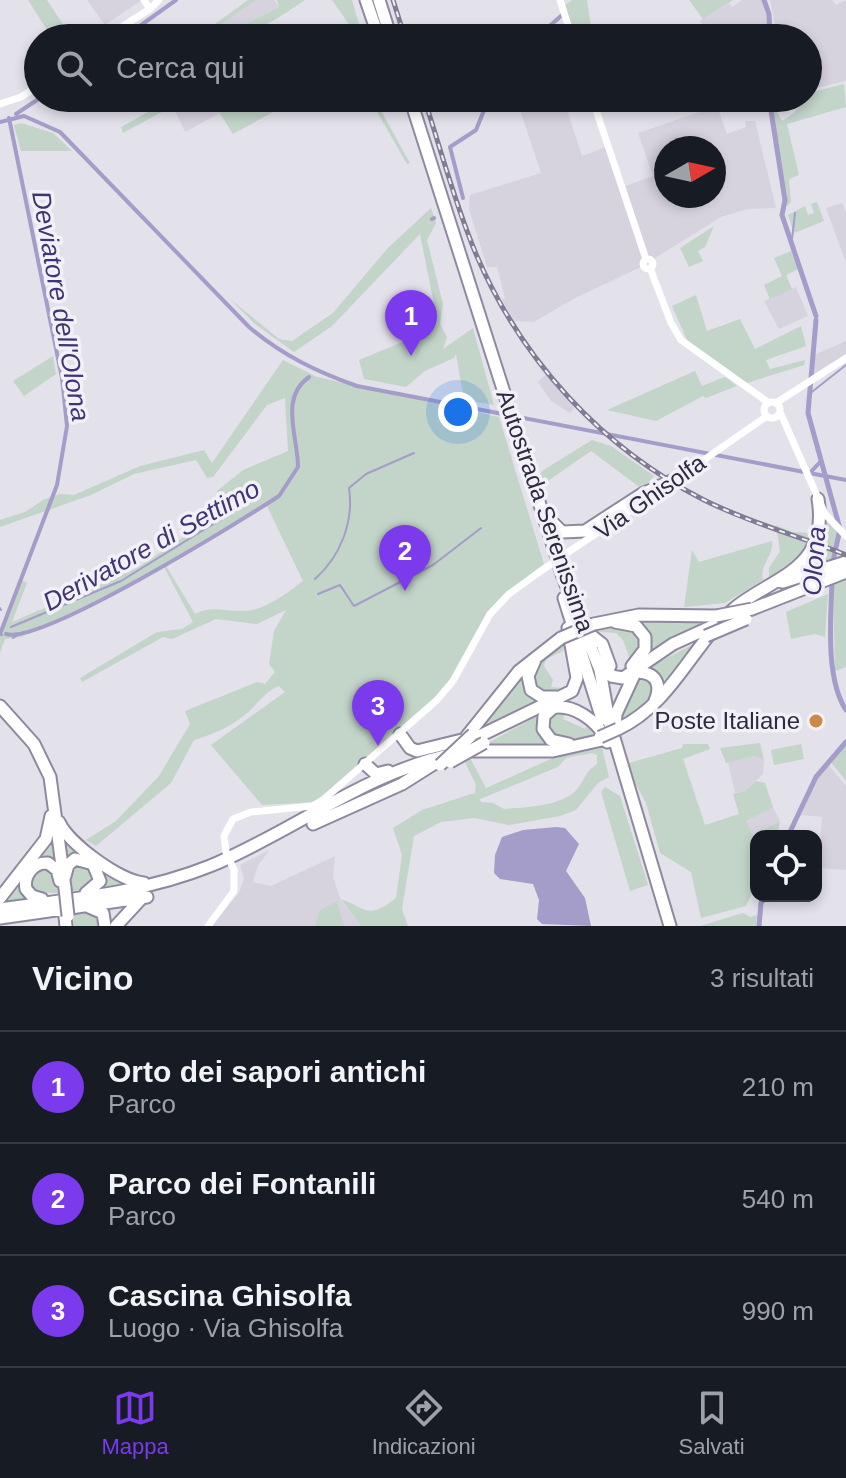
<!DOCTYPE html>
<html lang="it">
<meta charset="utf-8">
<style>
body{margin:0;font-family:Arial,sans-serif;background:#20242c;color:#f1f3f6}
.controls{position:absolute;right:24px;bottom:24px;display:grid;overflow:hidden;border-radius:16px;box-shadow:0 4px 12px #0003}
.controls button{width:72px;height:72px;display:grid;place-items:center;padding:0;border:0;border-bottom:2px solid #363941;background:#171b24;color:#f1f3f6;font:40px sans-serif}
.compass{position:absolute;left:654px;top:136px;width:72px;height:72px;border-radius:50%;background:#171b24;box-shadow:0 4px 12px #0003;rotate:81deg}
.you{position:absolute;left:458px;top:412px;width:28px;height:28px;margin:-20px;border:6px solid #fff;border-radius:50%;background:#1a73e8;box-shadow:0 0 0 12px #1a73e833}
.badge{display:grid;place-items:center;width:52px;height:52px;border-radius:50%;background:#7c3aed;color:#fff;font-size:26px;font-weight:700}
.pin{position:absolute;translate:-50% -66px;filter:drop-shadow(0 2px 4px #0008)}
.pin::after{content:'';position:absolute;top:42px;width:28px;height:24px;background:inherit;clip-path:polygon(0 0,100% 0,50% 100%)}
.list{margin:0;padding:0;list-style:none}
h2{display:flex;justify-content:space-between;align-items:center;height:104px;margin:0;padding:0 32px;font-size:34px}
h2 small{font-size:26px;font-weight:400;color:#9ea1a6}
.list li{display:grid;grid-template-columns:52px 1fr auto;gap:24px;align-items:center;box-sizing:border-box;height:112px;padding:0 32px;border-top:2px solid #363941}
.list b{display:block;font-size:30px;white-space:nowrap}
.list p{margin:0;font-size:26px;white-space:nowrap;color:#9ea1a6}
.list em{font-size:26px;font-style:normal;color:#9ea1a6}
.icon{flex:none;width:44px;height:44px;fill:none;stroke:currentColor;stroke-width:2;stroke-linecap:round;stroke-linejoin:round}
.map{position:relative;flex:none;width:846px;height:926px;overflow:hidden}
.search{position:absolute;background:#171b24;box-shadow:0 4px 12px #0003;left:24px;right:24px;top:24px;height:88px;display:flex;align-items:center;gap:20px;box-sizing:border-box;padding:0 28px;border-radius:44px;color:#9ea1a6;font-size:30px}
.sheet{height:440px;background:#171b24}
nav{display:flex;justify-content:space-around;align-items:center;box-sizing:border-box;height:112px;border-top:2px solid #363941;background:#171b24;font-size:22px;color:#9ea1a6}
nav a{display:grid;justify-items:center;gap:4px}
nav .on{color:#7c3aed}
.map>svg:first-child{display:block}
.built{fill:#d6d3df;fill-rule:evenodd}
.green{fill:#c3d4c9;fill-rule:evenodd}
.water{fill:#a49dc9}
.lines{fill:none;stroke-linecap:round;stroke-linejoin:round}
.stream{stroke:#a49dc9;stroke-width:2}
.canal{stroke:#a49dc9;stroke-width:4}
.river{stroke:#a49dc9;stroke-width:5}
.highway-casing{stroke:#8f89a0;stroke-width:15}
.secondary{stroke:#fff;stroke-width:7}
.highway{stroke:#fff;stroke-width:11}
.rail-casing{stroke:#817b93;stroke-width:5}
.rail{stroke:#f2f1f7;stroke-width:2;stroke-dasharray:6;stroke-linecap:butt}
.highway-bridge-casing{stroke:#8f89a0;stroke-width:15;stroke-linecap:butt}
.secondary-bridge{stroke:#fff;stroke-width:7}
.highway-bridge{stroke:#fff;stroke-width:11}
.poi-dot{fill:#cd8948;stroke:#f2f1f7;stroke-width:3}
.labels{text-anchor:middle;stroke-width:7;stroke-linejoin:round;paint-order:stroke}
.street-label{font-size:24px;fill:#302a41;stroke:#f2f1f7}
.poi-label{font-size:24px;fill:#302a41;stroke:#f2f1f7;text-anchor:end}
.water-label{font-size:26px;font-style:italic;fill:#413475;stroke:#f2f1f7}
</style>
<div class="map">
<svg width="846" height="926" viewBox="0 0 846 926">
<rect width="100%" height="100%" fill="#e3e1ea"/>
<path class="built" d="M87,0H142L105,25Z
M256,0H274L279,7L218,38H195H202Z
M742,0H762L767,13V38H712L700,21L729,3L732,7Z
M770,0H832L836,5L846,0V81L808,90V38H778Z
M169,98H211L220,113L185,132Z
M516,98H563L582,156L606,147L620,188L653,176L638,133L717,106L727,134L746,127L745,121H755L776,208L747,209L721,217L641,267L575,298L534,322L514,321L502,300L505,298L497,267H487L469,209L470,195L541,173ZM666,148H714V196H666Z
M842,203L846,213V263L826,208Z
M796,287L808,316L779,329L764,301Z
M846,341V356L812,381L814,355Z
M546,374L575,407L570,413L551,401L538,382Z
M756,756L764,760L763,774L745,791L735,793L728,762Z
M828,764L846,786V870L818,868L822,817L801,815L818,776Z
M773,807L780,821L753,835L745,821Z
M270,850L258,865L253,882L271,886L335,856L333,877L341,900L361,926H344L337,902L319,911L315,926H211L239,893L244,879L240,865Z"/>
<path class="green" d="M28,0H47L72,38H52Z
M248,0H256L202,38L200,35Z
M277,0H305C278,18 251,38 218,38L279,7Z
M332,0H352L363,38L353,30Z
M572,0H587L592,34L576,38L565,5Z
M689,0H733L703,19Z
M844,84L846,107L787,124L799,175L789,179L791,202L785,208L787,194L771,101L782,121L794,113L809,93Z
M217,98H256L266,111L283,101L299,98L233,134L212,101Z
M369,98H374L410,163L407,164Z
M168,101L171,107L123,133L121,127Z
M21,123L53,133L72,151H21L14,125Z
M817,202L824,221L794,233L788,215L805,206L808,215L814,213L811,204Z
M431,208L436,223L427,240L443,304L440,324L447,337L443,349L473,328L494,405L464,400L456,354L454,358L425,371L406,387L364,379L359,360L432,330L434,304L420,234L332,326L294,352L255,324L230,299L279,339L292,341L333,313L387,249Z
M714,226L705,247L698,251L703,261L689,267L680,248Z
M791,251L798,269L786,275L792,289L770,299L764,285L782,276L774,258Z
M696,295L707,331L740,319L755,349L801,326L806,346L766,360L770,369L805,360L804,365L747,383L687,340L672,306Z
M53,356L56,374L24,396L13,381Z
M283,360L317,377L499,417L544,564L500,602L448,687L356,769L314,802L262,805L211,745L285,692L279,686C264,692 258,704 246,714C231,727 213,734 194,740L171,783L96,846L86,840L116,821L159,776L190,724L185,711L257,682L265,684L275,672L269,664L274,631L286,610L257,624L216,619L172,639L163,637L82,682L80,678L157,632L182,629L193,622L164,567L21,637L5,639L0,653V636L22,580L27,583L12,622L137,568L229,507L217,491L243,470L288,451L285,398L267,405L213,477L207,478L196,460L134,474L91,495L0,527V520L25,512L43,500L60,494L74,495L140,466L204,450L212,463ZM267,506L303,581C287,593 266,610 245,611C226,612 212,605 195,614L166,566Z
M695,371L702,386L725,377L737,386L706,398L703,396L656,421L607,410Z
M592,440L611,446L654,476L642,489L591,451L542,485L539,476L542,471Z
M821,511L839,535L831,559L790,573L801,563Z
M776,525L792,532L814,533L803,553L769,578V568L780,551Z
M772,541C774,556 759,565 763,580L725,603L684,607L692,550L699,562Z
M846,579V667L835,671L833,583Z
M828,594L825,637L815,634L791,639L786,612Z
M722,618L622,676L646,649L629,622Z
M622,623L644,639L631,663L623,668L630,659L623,640L616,633L590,631Z
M707,637L659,694L644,670Z
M567,641L563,651L546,659L544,666L553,680L551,687L561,688L548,697L530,684L539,659Z
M530,666L528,685L550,699L474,735Z
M650,675L655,699L617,729L621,707L627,705L635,676Z
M566,709L563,719L585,729L590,721L603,735L568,743L551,738L546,716Z
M545,712L541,720L560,745L486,744Z
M760,743L764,760L755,756L726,763L720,748Z
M683,744H708L710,749L683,759L705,825L739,814L733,794L745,791L756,781L765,783L773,807L746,821L753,835L780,821L777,836H756V885L746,906L701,918L691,872L660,853L646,803L633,779L629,763L682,748Z
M801,744L804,759L774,765L771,750Z
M846,745V781L830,761Z
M602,748L609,777L598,783L576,810L560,816L509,825L474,818L441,822L414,836L402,909L408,926H361L341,899C367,909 368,920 396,898L402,855L393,828L422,810L475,793L476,785L465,762L470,758L486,788L553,758ZM592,753L597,755V764C585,772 586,778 578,788C563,807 525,807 504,809L493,803L481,802L480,799L558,767L566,758Z
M605,787L620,796L648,885L630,891L601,792Z
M60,826L132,884L96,890L92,862L65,868Z
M52,828L58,868L53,864L28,871L32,899L0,903Z
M73,863L89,866L97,881L85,890L69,892L68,868Z
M47,866L56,877L58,893L31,892L29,877Z
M337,901L344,926H315L319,911Z
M87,911L99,914L102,926H74L72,913Z
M743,913L750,917L757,915L756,926H700Z"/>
<path class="water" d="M556,827L565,828L579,844L566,871L585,898L591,926L542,924L537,919L539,900L533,884L500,879L494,873L495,855L502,837L523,830Z"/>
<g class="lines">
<path class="stream" d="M792,239L795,213
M808,395L846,365
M315,579C341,556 354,521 349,488L366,474L414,453
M318,594L340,585L354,606L433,565L481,528
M0,608L1,610
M11,627L121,581L247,503
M0,634L2,635
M13,638L20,634"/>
<path class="canal" d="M123,38L176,0
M536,38L562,15
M16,114L40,98
M0,122L24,116L60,132L249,327C282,355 317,372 357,386L846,480
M463,198L450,147L476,130L489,98
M432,219L434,218
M809,474L821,461
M0,634L57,485L67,426L62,378L9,118
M6,634C41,645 241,521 279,496L298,467C298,436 279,398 309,377"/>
<path class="river" d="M764,0L769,14L770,38
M769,98L785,200L782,215L816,316
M816,320L808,413L840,529L832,566
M832,580C831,618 825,678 846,710
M788,836L816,777L846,742
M759,926L761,903L766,896"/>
<g class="highway-casing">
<path id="highway" d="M366,0L379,38
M379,0L391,38
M410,98L563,577L600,670L609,721L670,926
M549,519L562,532L585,531L642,494L680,477
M783,582L846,562
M564,598L602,719
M752,609L846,572
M615,622L636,626L645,637V649L632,666
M594,624L639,615L716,616
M587,632L602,644L610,666
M535,660L528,676L531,690L542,697H556
M604,661L611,676L623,678L673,644L717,624
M638,672C659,673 662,688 653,705
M0,706L34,744L50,777L65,888
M554,707L544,716L543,729L551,740L569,744
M548,709C571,701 599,721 607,742
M615,729L616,714L634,675
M618,729C674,702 691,645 736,607C759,588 794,577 810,552C820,536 821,517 818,499
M400,734L410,748L417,751L470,738
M467,736L519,671L561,638
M463,744L572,691L577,678L568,628
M472,751H553L602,740
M365,764L376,774L388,771
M59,822C69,844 120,881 144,883
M313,824L402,784L440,760
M65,876L68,865L75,859L93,864L100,881L86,893
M0,898L46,839L51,816
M42,899L32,896L26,889C23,875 34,862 48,863L57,870L60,881
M89,907L103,913L105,926
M0,909C71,899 143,893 210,866C291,833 369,770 455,754
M65,917L66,926
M0,918L147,897
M116,926L140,900"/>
</g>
<path class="secondary" d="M144,0L150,9L159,0
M560,0L572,38
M104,38L150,9
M592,98L646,259
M0,104L21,97L38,86
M643 264a5 5 0 1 1 10 0a5 5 0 1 1-10 0Z
M650,268L671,323L681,340L769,403
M764 410a8 8 0 1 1 16 0a8 8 0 1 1-16 0Z
M776,403L846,358
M780,412L825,514L846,536
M678,478L767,416
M570,551L661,490
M226,852L224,836L233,819L251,812L312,806L323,800L437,700L453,681L490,614L509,594L538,573
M208,926L234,891V870"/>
<use href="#highway" class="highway"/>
<g class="rail-casing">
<path id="rail" d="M393,0L405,38
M424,98C441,150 455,204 476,254C521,360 602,448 704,500C750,523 799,536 846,555"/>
</g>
<use href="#rail" class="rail"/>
<g class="highway-bridge-casing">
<path id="highway-bridge" d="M716,616L752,609
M706,636L746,619
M561,638L594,624
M600,737L618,729
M450,762L484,743
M440,765L473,734
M65,888L68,916"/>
</g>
<path class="secondary-bridge" d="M538,573L570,551
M226,852L234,870"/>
<use href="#highway-bridge" class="highway-bridge"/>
</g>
<circle class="poi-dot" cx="816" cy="721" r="8"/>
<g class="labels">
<g class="street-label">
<text transform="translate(650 497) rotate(-35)" y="8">Via Ghisolfa</text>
<text transform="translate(545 511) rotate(71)" y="8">Autostrada Serenissima</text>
</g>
<g class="poi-label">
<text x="800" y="729">Poste Italiane</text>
</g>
<g class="water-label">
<text transform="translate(61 306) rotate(80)" y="9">Deviatore dell'Olona</text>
<text transform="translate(151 545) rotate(-29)" y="9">Derivatore di Settimo</text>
<text transform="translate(814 561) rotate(-86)" y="9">Olona</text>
</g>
</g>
</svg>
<div class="controls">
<button><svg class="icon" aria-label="locate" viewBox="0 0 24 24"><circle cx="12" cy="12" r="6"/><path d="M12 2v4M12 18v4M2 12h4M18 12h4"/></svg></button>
</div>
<svg class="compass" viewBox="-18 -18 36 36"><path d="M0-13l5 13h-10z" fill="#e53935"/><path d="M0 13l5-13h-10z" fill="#9ea1a6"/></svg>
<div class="you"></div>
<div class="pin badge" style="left:411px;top:356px">1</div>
<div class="pin badge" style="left:405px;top:591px">2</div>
<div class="pin badge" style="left:378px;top:746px">3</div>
<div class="search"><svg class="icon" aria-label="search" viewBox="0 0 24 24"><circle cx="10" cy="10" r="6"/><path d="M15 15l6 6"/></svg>Cerca qui</div>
</div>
<section class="sheet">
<h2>Vicino<small>3 risultati</small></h2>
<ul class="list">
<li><span class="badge">1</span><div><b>Orto dei sapori antichi</b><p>Parco</p></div><em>210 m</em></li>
<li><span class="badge">2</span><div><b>Parco dei Fontanili</b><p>Parco</p></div><em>540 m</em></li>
<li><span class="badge">3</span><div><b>Cascina Ghisolfa</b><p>Luogo · Via Ghisolfa</p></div><em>990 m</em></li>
</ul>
</section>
<nav>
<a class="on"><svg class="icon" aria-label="map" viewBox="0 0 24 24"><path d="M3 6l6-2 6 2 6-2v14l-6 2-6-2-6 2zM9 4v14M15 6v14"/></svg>Mappa</a>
<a><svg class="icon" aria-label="directions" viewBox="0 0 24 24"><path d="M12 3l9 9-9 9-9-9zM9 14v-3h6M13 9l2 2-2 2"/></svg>Indicazioni</a>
<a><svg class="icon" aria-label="saved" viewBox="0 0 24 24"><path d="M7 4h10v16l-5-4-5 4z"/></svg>Salvati</a>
</nav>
